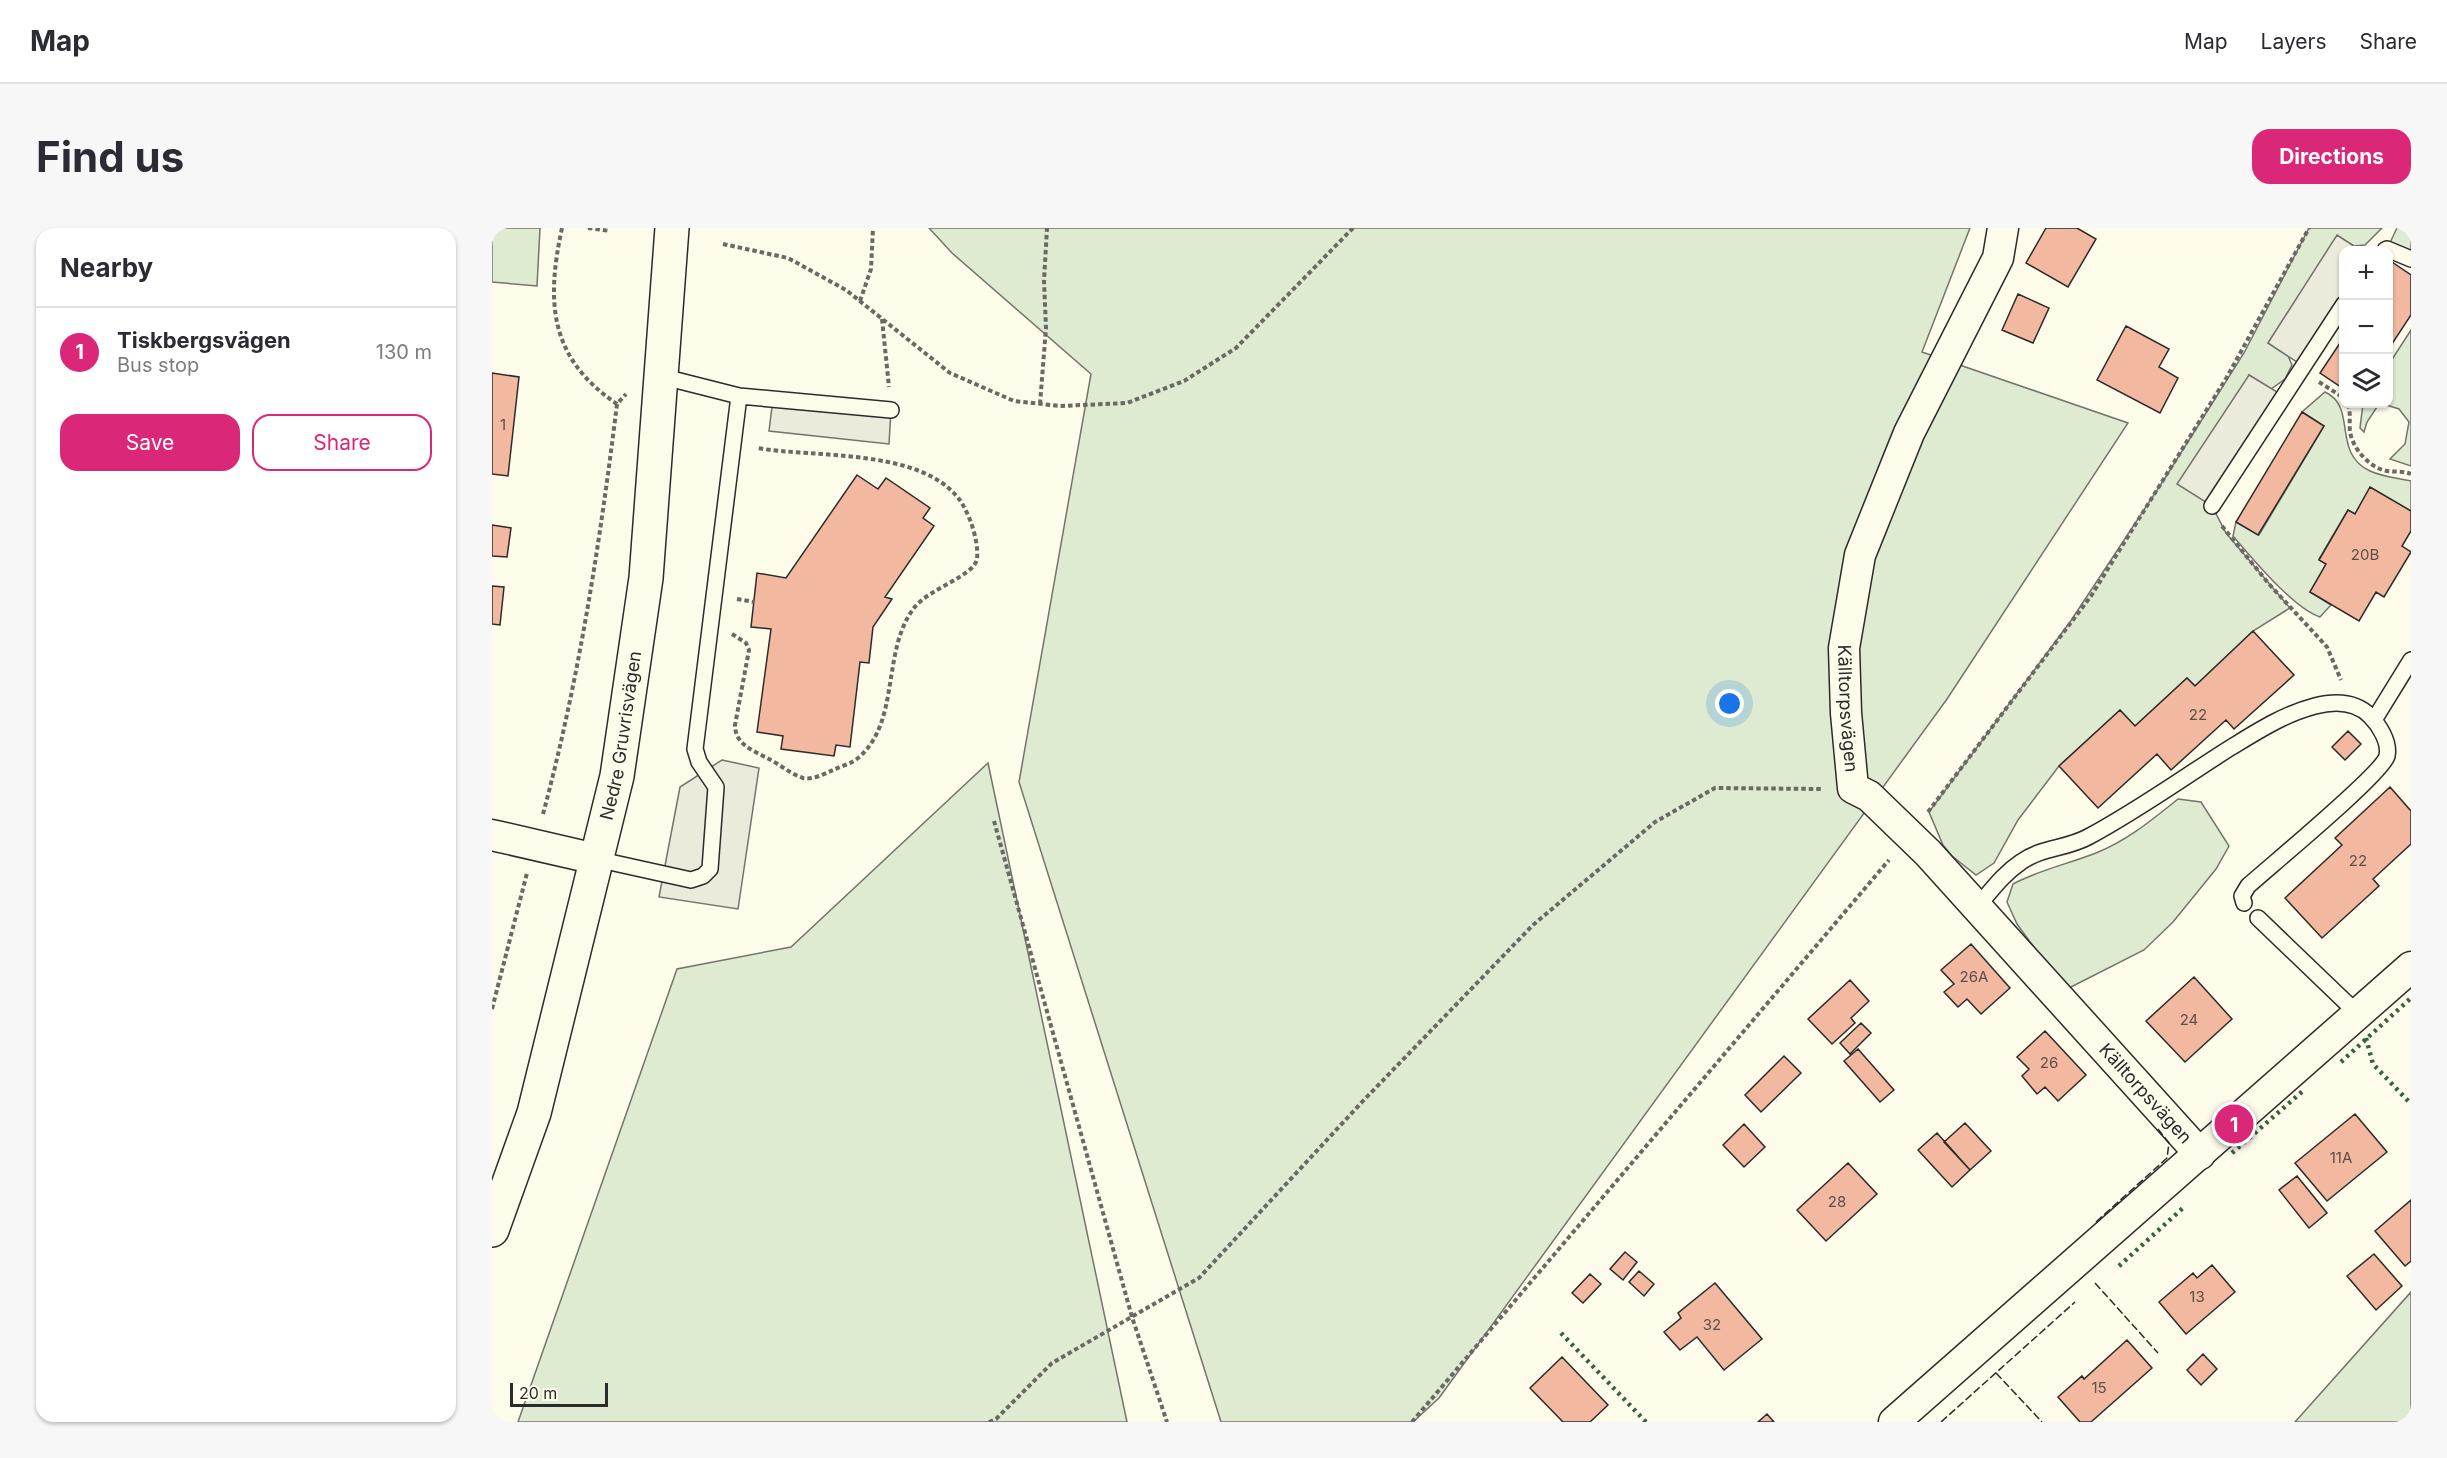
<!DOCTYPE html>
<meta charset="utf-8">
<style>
body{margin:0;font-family:Inter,sans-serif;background:#f7f7f7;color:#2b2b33}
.controls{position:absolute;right:18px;top:18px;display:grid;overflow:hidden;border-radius:12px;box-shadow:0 2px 4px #0004}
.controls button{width:54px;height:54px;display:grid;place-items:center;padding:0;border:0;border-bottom:2px solid #e1e1e2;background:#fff;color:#2b2b33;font:30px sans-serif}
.scale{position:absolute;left:18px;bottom:15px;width:98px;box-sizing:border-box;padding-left:6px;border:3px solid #2b2b2b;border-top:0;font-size:16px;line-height:21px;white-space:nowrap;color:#2b2b2b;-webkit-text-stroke:4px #fdfbea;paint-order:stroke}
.you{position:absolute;left:1238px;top:476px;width:21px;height:21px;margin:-15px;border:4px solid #fff;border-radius:50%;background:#1a73e8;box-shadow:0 0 0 9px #1a73e833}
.badge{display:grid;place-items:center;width:39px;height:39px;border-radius:50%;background:#db2777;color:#fff;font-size:20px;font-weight:700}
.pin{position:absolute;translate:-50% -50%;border:3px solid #fff;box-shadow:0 2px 6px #0006}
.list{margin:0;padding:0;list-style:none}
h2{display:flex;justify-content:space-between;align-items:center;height:78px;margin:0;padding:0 24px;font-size:26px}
h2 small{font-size:20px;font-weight:400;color:#7c7c81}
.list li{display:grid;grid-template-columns:39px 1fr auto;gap:18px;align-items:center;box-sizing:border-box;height:90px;padding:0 24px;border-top:2px solid #e1e1e2}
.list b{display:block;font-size:22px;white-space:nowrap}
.list p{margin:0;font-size:20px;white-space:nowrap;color:#7c7c81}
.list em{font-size:20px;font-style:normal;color:#7c7c81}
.actions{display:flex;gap:12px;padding:18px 24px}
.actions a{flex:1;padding:14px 0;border:2px solid #db2777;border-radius:18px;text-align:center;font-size:21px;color:#db2777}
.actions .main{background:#db2777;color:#fff}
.icon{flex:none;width:33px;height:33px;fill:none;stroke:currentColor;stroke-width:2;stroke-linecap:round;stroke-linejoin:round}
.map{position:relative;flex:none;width:1919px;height:1194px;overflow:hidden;border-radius:18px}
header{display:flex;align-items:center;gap:36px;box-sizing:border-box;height:84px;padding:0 30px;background:#fff;border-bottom:2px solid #e1e1e2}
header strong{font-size:28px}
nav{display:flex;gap:33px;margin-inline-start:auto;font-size:21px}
.intro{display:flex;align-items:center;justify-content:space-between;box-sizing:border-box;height:144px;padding:0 36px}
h1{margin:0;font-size:42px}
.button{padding:15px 27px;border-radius:18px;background:#db2777;color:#fff;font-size:21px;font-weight:700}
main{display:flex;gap:36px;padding:0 36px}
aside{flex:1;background:#fff;border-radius:18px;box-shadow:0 2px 4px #0004}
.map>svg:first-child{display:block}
.green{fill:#deebd1;stroke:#74746e;stroke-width:1.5}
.parking{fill:#eceadb;stroke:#74746e;stroke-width:1.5}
.building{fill:#f2b8a0;stroke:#2b2b2b;stroke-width:1.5}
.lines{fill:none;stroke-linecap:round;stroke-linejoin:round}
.lane-casing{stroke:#2b2b2b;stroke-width:18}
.street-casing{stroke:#2b2b2b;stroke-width:33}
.secondary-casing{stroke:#2b2b2b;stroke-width:36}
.path{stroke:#6a6964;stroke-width:4;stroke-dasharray:4.5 3;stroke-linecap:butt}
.lane{stroke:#fdfbea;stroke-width:15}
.street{stroke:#fdfbea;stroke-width:30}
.secondary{stroke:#fdfbea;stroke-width:33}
.hedge{stroke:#34623c;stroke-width:4.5;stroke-dasharray:3 4.5;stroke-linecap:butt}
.fence{stroke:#2b2b2b;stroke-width:1.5;stroke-dasharray:8 3;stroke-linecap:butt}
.labels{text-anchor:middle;stroke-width:4.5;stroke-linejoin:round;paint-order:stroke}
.number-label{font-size:15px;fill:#5d4e48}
.street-label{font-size:18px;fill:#2b2b2b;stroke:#fdfbea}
</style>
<header>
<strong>Map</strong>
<nav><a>Map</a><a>Layers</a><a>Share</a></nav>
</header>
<div class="intro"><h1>Find us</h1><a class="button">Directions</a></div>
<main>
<aside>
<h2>Nearby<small></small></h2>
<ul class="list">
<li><span class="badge">1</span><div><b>Tiskbergsvägen</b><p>Bus stop</p></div><em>130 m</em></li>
</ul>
<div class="actions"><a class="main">Save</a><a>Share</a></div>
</aside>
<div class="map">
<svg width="1919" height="1194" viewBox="0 0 1919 1194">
<rect width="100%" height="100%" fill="#fdfbea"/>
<path class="green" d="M0,0H48L45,58L0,54Z
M437,0H1478L1430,124L1636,195L1455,471L947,1170L921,1194H729L527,554L599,146L460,25Z
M1817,0H1890L1873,17L1862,18L1845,8L1776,115L1796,128L1800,137L1793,151L1779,161L1757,147L1720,278L1734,305L1798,380L1761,403L1703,458L1695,450L1643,498L1628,482L1567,538L1526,592L1502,635L1484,647L1460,628L1451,617L1437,584L1578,394L1673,250L1752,125Z
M1905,0H1919V31L1895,21Z
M1919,102V238L1898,231L1913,216L1917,194L1907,181L1891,176H1896L1897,136Z
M1833,164C1866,179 1839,225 1878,243C1891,249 1905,250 1919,253V283L1878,260L1863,286L1856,282L1827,331L1834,336L1818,364L1839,377L1828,389C1802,381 1760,330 1741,308L1744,294L1767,307L1832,198L1810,184Z
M1871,176H1887L1875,194L1872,204L1868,200Z
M496,535L635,1194H26L185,741L299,719Z
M1686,571L1709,574L1737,618L1724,641L1681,694L1652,722L1577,760L1544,722L1525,696L1515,674L1521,656C1547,642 1576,636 1604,625C1635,613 1661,591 1686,571Z
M1919,1064V1194H1803Z"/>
<path class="parking" d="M1845,7L1868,22H1852L1851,76L1811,138L1776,115Z
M1757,147L1790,167L1720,278L1685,256Z
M281,171L399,182L397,216L277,203Z
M230,532L267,540L246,681L167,669L188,559Z"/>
<path class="building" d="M1554,0H1585L1604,11L1576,59L1534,35Z
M1900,34L1919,47V87L1896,122V40Z
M1526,66L1557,80L1541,115L1510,102Z
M1634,98L1677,121L1667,139L1686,150L1668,185L1605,152Z
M1852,109V161L1828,145Z
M0,145L27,149L16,248L0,246Z
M1810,184L1832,198L1766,307L1744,294Z
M365,247L386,261L394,250L438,280L431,290L442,298L393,369L400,371L381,399L377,435L368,434L358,519L344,517L342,528L289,521L291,508L265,504L279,401L259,399L265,345L294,350Z
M1878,259L1919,283V303L1910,318L1919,324L1892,369L1884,364L1867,393L1818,364L1834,336L1827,332L1856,282L1863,286Z
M0,297L19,300L15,329L0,328Z
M0,358L12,359L8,397L0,396Z
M1761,403L1802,447L1742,501L1734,492L1679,542L1665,526L1606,580L1567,538L1628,482L1643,498L1695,450L1703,458Z
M1856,503L1869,516L1853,532L1840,519Z
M1898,559L1919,583V616L1881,651L1887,658L1830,710L1793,670L1850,617L1843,610Z
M1479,716L1518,760L1489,786L1475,771L1466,779L1452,764L1462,756L1449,742Z
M1702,749L1740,791L1693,834L1654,793Z
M1358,752L1377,773L1359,790L1363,795L1340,816L1316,791Z
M1369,795L1379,805L1358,826L1348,815Z
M1553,803L1594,847L1566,873L1553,859L1545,866L1530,848L1537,841L1525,829Z
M1366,821L1402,862L1388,874L1352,833Z
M1292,828L1309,845L1269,884L1253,867Z
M1863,886L1895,924L1835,973L1803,935Z
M1473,895L1499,923L1478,942L1452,914Z
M1252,896L1273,919L1252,939L1231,917Z
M1445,905L1478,942L1460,959L1426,922Z
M1356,935L1385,966L1334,1013L1305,982Z
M1805,948L1835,985L1817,1000L1787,962Z
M1919,972V1033L1913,1038L1883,1003Z
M1133,1024L1145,1034L1131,1052L1118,1041Z
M1882,1026L1910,1058L1884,1082L1855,1048Z
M1720,1037L1743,1064L1694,1106L1667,1074L1701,1045L1705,1050Z
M1147,1043L1162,1056L1152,1068L1137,1054Z
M1098,1046L1109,1056L1091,1075L1080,1065Z
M1223,1055L1270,1111L1232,1142L1205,1109L1188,1122L1172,1104L1189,1090L1186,1085Z
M1635,1112L1660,1140L1599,1194H1588L1566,1169L1590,1148L1592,1151Z
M1711,1126L1725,1141L1709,1157L1695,1142Z
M1070,1129L1116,1177L1098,1194H1071L1038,1160Z
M1275,1186L1282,1194H1266Z"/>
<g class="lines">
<g class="lane-casing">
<path id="lane" d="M1893,22L1895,21L1919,31
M247,168L399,182
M1720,278L1852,76
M1882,492L1919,432
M104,631L199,652L211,648L218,641L224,559L207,534L203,521L247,168L168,148
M1485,679C1499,663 1511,646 1529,634C1550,619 1574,621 1596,609C1645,583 1692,549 1738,520C1766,503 1792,486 1823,478C1843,473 1863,473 1878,488C1887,497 1898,514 1895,528C1890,546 1777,639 1756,658L1750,668L1752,675
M1766,690L1866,786"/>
</g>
<g class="street-casing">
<g id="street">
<path id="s1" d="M1511,0L1506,30L1417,205L1368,327L1352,420L1354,485L1361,560L1377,568L1436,625L1708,926"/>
<path d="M0,607L104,631"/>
<path d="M1402,1194L1919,739"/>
</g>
</g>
<g class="secondary-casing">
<g id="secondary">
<path id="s2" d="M0,1002L42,885L125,548L154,350L180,0"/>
</g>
</g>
<path class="path" d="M70,0C54,74 57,130 125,176
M96,0L118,3
M231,16L296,30L354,62L458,145L522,173L568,178L635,175L692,153L744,120L861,0
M368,73L379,41L381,0
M390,91L397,159
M1827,154L1852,170
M548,176L554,100L552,53L555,0
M1856,176C1859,185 1857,194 1858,204C1861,220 1875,237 1891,242C1900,245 1910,242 1919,246
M1730,298L1777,356L1835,419L1849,452
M245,371L262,374
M240,406L254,415L257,422L243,497C243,516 260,522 275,530C287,536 299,546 311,550C321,552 332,546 341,542C349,538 359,536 366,530C409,494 389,423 422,380C436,361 482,348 485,331C487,314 478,286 467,271C428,220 323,230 265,220
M1436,584L1599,368L1735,149L1817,0
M51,586C87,452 108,314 125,176L134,166
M502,593L640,1089L675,1194
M0,781L35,645
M497,1194L504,1191L560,1135L707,1050L870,874L1041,697L1163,594L1223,560L1330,561
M920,1194L1397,632"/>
<use href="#lane" class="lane"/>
<use href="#street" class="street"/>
<use href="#secondary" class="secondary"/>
<path class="hedge" d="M1874,810L1881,836L1919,876
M1849,834L1919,770
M1740,925L1812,862
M1627,1038L1692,979
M1069,1105L1154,1194"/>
<path class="fence" d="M1604,994L1675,930L1677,915L1666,901
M1603,1055L1666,1125
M1504,1145L1550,1194
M1449,1194L1583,1074"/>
</g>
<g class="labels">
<g class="number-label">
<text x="11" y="202">1</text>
<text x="1873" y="332">20B</text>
<text x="1706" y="492">22</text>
<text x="1866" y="638">22</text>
<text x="1482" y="754">26A</text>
<text x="1697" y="797">24</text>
<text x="1557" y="840">26</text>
<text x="1849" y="935">11A</text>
<text x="1345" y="979">28</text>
<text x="1705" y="1074">13</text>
<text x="1220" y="1102">32</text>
<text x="1607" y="1165">15</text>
</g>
<g class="street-label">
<text dy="6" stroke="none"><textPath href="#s1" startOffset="513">Källtorpsvägen</textPath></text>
<text dy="6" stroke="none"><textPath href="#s2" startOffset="512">Nedre Gruvrisvägen</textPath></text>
<text dy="6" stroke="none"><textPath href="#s1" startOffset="1017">Källtorpsvägen</textPath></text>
</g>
</g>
</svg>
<div class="controls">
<button>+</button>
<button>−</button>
<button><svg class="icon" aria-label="layers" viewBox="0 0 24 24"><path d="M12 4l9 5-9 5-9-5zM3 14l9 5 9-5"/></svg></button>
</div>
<div class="scale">20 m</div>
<div class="you"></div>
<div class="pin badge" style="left:1742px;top:896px">1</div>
</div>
</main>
